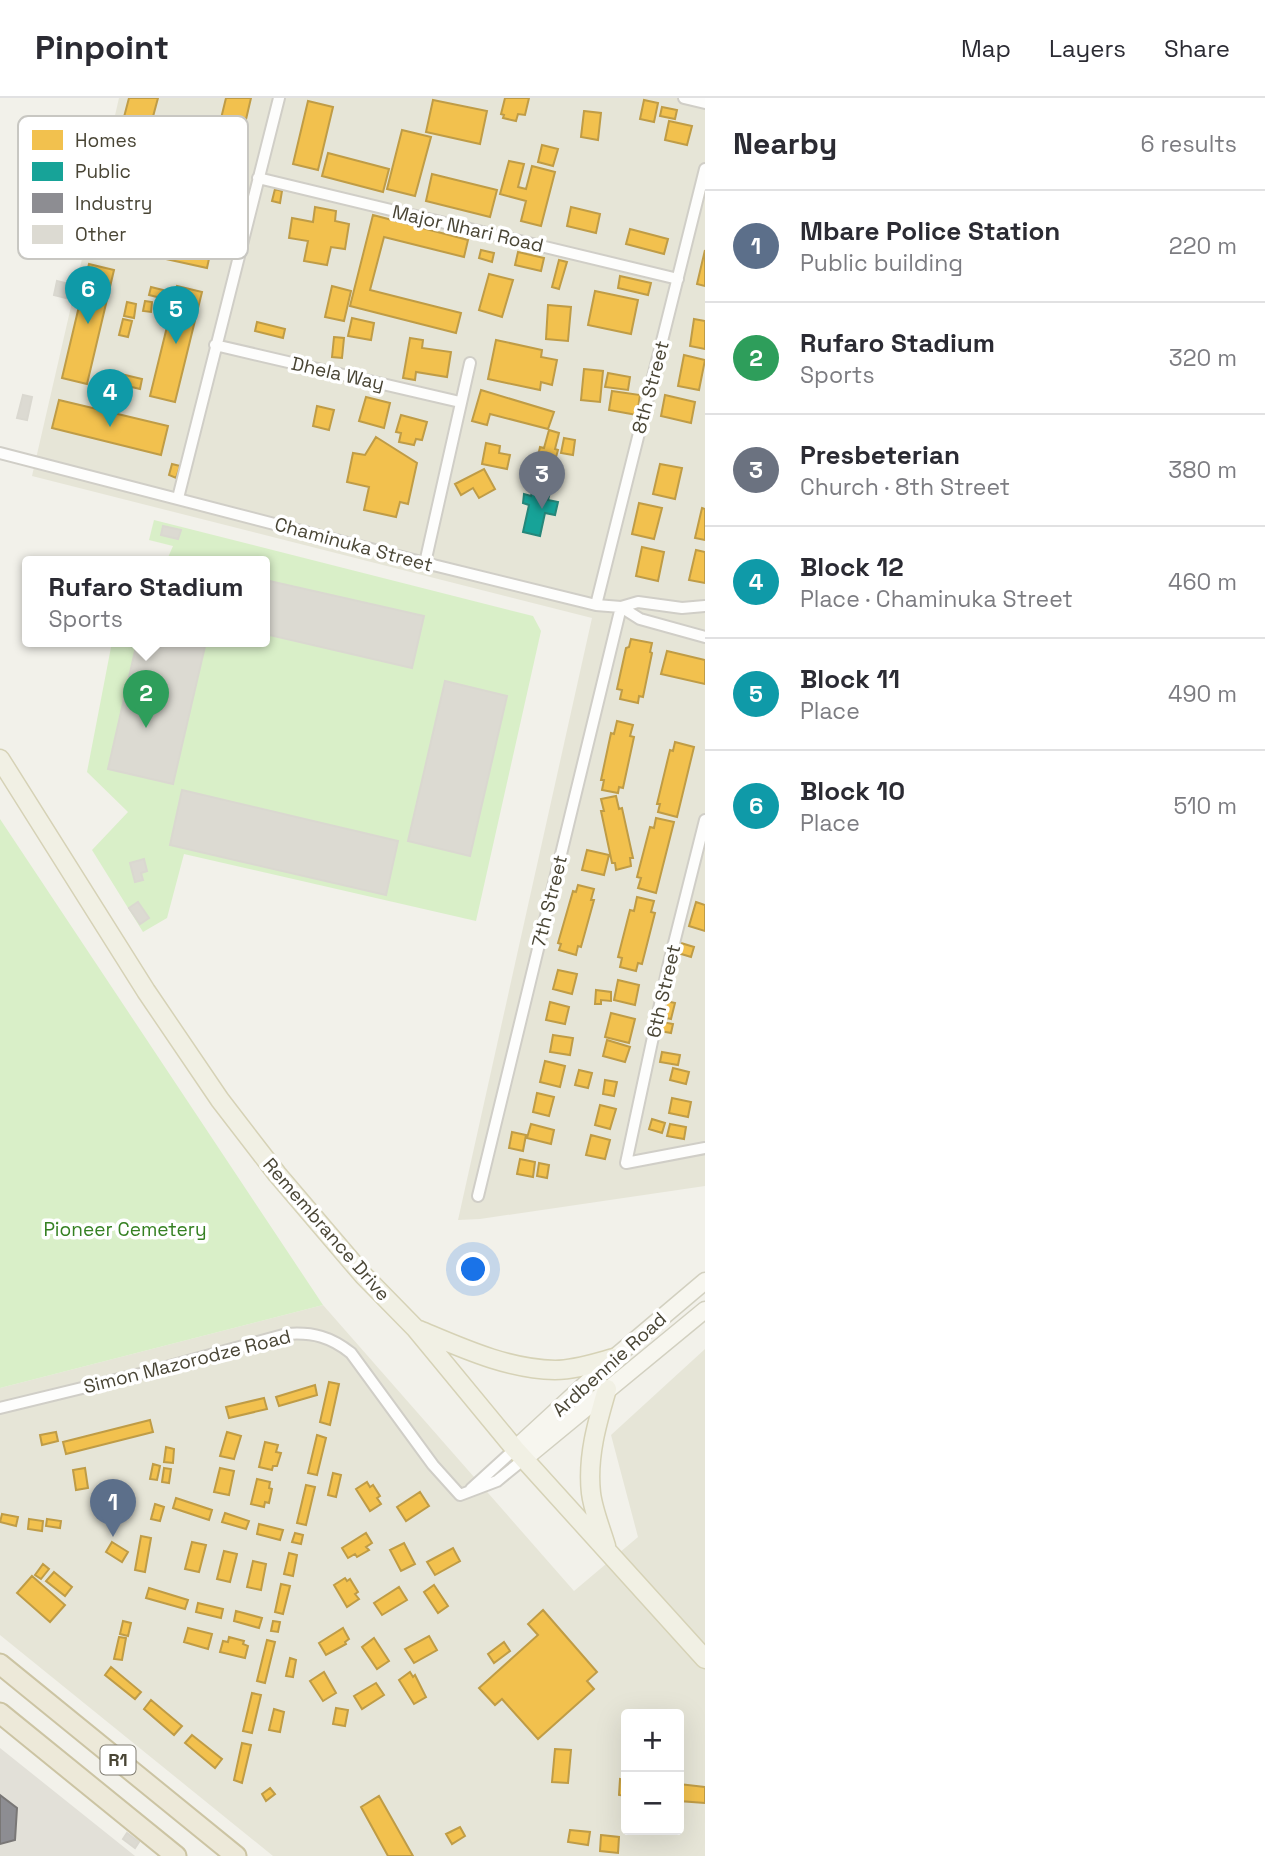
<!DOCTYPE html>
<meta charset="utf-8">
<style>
body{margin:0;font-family:"Space Grotesk",sans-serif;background:#f7f7f7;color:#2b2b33}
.controls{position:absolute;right:21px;bottom:21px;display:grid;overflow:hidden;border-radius:7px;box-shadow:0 7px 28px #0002}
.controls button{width:63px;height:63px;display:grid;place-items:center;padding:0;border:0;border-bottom:2px solid #e1e1e2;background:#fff;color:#2b2b33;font:35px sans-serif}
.you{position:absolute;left:474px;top:1172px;width:24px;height:24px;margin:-18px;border:5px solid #fff;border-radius:50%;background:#1a73e8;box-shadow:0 0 0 10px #1a73e833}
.badge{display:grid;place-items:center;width:46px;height:46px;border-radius:50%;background:#848174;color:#fff;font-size:23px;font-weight:700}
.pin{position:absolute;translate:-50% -58px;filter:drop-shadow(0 2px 4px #0008)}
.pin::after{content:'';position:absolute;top:37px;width:24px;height:21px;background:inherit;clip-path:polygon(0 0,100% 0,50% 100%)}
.popup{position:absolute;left:22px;top:458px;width:248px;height:91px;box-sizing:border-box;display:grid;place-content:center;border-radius:7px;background:#fff;filter:drop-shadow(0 2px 5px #0005);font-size:23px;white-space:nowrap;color:#7c7c81}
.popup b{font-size:26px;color:#2b2b33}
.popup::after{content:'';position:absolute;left:50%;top:100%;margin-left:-14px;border:14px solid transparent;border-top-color:#fff}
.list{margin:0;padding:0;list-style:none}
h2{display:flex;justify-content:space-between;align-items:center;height:91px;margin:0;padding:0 28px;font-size:30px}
h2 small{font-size:23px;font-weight:400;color:#7c7c81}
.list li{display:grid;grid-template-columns:46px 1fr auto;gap:21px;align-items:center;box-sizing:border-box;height:112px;padding:0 28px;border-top:2px solid #e1e1e2}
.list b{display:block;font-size:26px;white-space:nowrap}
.list p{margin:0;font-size:23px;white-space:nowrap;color:#7c7c81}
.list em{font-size:23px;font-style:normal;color:#7c7c81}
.map{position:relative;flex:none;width:705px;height:1758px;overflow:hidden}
header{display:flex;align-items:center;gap:42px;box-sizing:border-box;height:98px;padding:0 35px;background:#fff;border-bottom:2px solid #e1e1e2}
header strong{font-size:33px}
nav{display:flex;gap:38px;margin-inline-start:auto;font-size:24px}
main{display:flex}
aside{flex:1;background:#fff}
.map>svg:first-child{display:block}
.residential{fill:#e6e5d7;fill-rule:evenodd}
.industrial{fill:#e2e0d8}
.green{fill:#d9efc8}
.homes{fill:#f2c14e;stroke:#bf9c46;stroke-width:2}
.public{fill:#17a398;stroke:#26877a;stroke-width:2}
.industry{fill:#8d8d92;stroke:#797776;stroke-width:2}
.building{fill:#dcdad2;stroke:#dad8d0;stroke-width:2}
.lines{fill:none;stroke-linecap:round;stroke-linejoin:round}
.street-casing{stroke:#d0cec7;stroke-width:14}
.secondary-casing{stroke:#d2d0c0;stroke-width:19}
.primary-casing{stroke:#d6d2b6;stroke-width:21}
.highway-casing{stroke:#ccc4a3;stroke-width:23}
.street{stroke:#fdfdfc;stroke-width:10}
.secondary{stroke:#f7f6ef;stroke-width:16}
.primary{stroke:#f1f0e4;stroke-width:18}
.highway{stroke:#ede9d9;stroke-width:19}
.labels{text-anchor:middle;stroke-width:7;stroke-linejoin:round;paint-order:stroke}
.shield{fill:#fff;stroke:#807d72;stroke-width:2}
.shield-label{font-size:18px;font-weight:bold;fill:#494535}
.street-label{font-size:19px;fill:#494535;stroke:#fff}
.park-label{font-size:19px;fill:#358022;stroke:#fff}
.key{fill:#fff;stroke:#c8c7c2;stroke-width:2}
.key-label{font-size:19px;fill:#494535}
</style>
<header>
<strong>Pinpoint</strong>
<nav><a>Map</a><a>Layers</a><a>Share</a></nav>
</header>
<main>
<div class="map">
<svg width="705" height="1758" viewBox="0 0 705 1758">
<rect width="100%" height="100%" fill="#f2f1ea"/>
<path class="residential" d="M119,0H705V1088L480,1121L458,1122L592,520L32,378Z
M323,1207L574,1493L638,1439L611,1337L705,1251V1758H273L0,1537V1290ZM626,1616H679V1732H626Z"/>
<path class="industrial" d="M0,1650L135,1758H0Z"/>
<path class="green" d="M154,422L533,518L541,533L476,823L184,756L167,820L143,834L92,752L128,714L87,674L112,544H265V464H166L173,448L149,442Z
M0,721L323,1207L0,1290Z"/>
<path class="homes" d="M129,0H158L151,26L124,19Z
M226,0H251L240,47L216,41Z
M505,0H529L525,17L518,16L516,23L503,20L504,17L501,16Z
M433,2L487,13L480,46L426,34Z
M644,2L658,5L654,24L640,21Z
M308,3L333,9L318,72L293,66Z
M662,9L677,12L675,21L660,18Z
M584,13L601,15L598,42L581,39Z
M110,18L117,19L113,35L107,33Z
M669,23L692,28L687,47L665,42Z
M133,26L146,30L145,38L132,34Z
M402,32L431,39L415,98L387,91Z
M118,41L233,69L226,96L111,69Z
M542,47L558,51L553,68L538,64Z
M328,55L389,71L383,94L322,78Z
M509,63L524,66L518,89L526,91L532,68L555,74L541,128L521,123L526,103L500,96Z
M432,76L497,92L490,119L426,103Z
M275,91L282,93L280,105L272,103Z
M91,96L99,97L97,110L89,109Z
M315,109L336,113L335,123L349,126L345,151L331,149L327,167L304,163L308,143L289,140L292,120L313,124Z
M571,109L600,116L596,135L567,128Z
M99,117L213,142L207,170L93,145Z
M373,117L468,142L464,159L384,139L370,192L461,215L456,235L350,208Z
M630,131L668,141L664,156L626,146Z
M481,152L494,155L492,164L479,160Z
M705,152V188L697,186Z
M518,154L544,160L541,173L515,167Z
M559,162L567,164L559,191L552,189Z
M89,166L114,172L87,286L62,280Z
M489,176L513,182L502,219L479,212Z
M620,178L651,185L648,197L618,190Z
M177,188L202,194L175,304L150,298Z
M332,188L351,193L344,223L325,219Z
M151,189L163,192L161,200L149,197Z
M595,193L638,202L631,236L588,227Z
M145,203L152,204L151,214L143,213Z
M127,204L136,206L134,220L124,218Z
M548,207L571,209L568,243L546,241Z
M352,220L374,225L371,242L348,238Z
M123,221L132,223L128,239L119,237Z
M694,221L705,223V251L690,248Z
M257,224L285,231L283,240L255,233Z
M334,239L344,240L342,260L332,259Z
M410,240L423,242L422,250L451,254L447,279L416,274L415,282L403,280Z
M496,242L542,252L541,259L557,262L552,287L541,284L540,292L488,281Z
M684,257L705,262L699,292L678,288Z
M584,271L603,273L600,304L581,302Z
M608,275L630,279L628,292L605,289Z
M121,276L142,281L140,291L119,286Z
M481,292L554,314L548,331L490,316L487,327L472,323Z
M612,293L640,297L637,317L609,312Z
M665,297L695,304L691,325L661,318Z
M366,299L390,305L384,330L359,323Z
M59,302L168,328L161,357L52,330Z
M317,308L334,312L329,332L313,328Z
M401,317L427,324L422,342L416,341L414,347L399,344L401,335L396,334Z
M549,332L559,335L555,351L558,352L554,366L537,362L540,349L544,350Z
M376,339L417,365L408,406L400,404L396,419L364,412L369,389L347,384L353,355L365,357Z
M564,340L575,342L573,357L561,355Z
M486,345L500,348L499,355L510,357L507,371L482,366Z
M172,366L180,368L176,380L169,377Z
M660,366L682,370L675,401L653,396Z
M484,371L495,391L479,400L473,390L461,397L455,386Z
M639,405L662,410L654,441L632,436Z
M702,410L705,411V442L695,440Z
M642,449L664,454L658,483L636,478Z
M696,452L705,454V485L689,482Z
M631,541L652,545L650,554L652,555L643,599L639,598L638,605L620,601L622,592L617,591L626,550L629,549Z
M667,553L705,562V586L661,576Z
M617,623L633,627L630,638L634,639L623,690L619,689L618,695L602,692L604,682H601L611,635L614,636Z
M675,644L694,649L677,719L658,714L660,706H657L670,652L673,653Z
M616,698L619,711L622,710L633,760H630L631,768L616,772L615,765H612L601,713H604L601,701Z
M656,720L674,724L656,795L638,790L641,780L637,779L650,729L654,730Z
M587,752L609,757L604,777L582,772Z
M578,787L594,791L591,802H594L581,849L578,848L576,857L559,852L561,846L558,845L573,793L576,794Z
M637,799L654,803L651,814L655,815L642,866L638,865L636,873L620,869L622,860L618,859L630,812L634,813Z
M696,804L705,807V833L689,828Z
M681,845L694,849L691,859L678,855Z
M558,872L577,876L572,896L553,891Z
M618,882L639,887L635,907L614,902Z
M596,892L611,894V903L601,902V906H595Z
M666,903L675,905L671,921L662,919Z
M550,904L569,909L565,926L546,922Z
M611,915L635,921L629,945L605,939Z
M662,924L673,926L671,935L660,933Z
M553,937L573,940L570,957L550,954Z
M607,942L630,949L625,964L603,958Z
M662,954L680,957L678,967L660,964Z
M545,963L565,968L560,989L540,984Z
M673,970L689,974L686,986L670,982Z
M579,972L592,975L588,990L575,987Z
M605,982L617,984L614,998L603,996Z
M537,995L554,999L549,1018L533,1014Z
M672,1000L691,1004L688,1019L669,1015Z
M600,1007L616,1011L610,1031L595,1027Z
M652,1021L665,1025L662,1035L649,1031Z
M531,1026L554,1032L551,1046L527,1040Z
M670,1026L686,1029L684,1041L667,1038Z
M512,1034L526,1037L523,1053L509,1050Z
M591,1037L610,1042L605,1061L586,1057Z
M520,1061L535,1064L533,1079L517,1076Z
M539,1065L549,1067L547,1080L537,1078Z
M329,1284L339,1286L330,1327L320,1324Z
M315,1287L317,1297L279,1308L276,1299Z
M264,1300L267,1311L229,1320L226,1309Z
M150,1322L153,1334L66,1356L63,1344Z
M56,1334L58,1343L42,1347L40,1337Z
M227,1334L241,1338L234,1361L220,1358Z
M317,1337L326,1340L317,1377L308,1375Z
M265,1344L278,1347L276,1354L281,1355L277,1368H273L272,1372L259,1369Z
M166,1349L174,1351L173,1365L164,1364Z
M153,1366L160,1368L157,1382L150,1381Z
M85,1370L88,1390L76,1392L73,1372Z
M164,1370L171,1371L169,1385L162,1384Z
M220,1370L234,1373L229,1397L214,1394Z
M333,1375L341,1377L336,1399L328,1397Z
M257,1381L270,1384L269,1390L272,1391L269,1405L265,1404L264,1409L251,1406Z
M367,1384L370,1389L373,1387L380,1398L377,1400L381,1406L370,1413L356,1391Z
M306,1387L315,1389L306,1427L297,1425Z
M420,1394L429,1408L406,1423L397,1409Z
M176,1400L212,1412L209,1422L173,1410Z
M155,1406L164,1409L160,1423L151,1421Z
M225,1415L249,1423L246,1431L222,1424Z
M2,1416L18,1419L16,1428L0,1424Z
M29,1421L43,1423L42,1433L28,1431Z
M47,1421L61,1423L60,1430L46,1428Z
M259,1426L283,1432L280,1442L257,1436Z
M295,1435L303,1437L301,1446L292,1444Z
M366,1435L372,1445L366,1449L369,1452L357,1459L355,1456L348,1460L342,1450Z
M141,1438L151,1440L145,1474L135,1472Z
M112,1444L128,1454L122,1464L106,1454Z
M192,1444L206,1447L199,1474L185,1471Z
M404,1445L415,1466L401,1473L390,1452Z
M453,1450L460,1463L435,1477L427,1464Z
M224,1453L237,1456L230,1484L217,1481Z
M289,1455L297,1457L293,1478L284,1476Z
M253,1463L266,1466L261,1492L247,1489Z
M43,1466L49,1471L41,1481L35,1477Z
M54,1474L72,1489L65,1498L46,1483Z
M32,1478L65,1507L50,1524L17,1495Z
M345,1480L347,1483L350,1481L358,1494L355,1496L359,1501L347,1509L334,1487Z
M281,1486L290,1488L283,1516L275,1514Z
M434,1487L448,1508L438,1515L424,1494Z
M399,1489L407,1502L382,1517L374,1505Z
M149,1490L188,1502L185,1511L146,1500Z
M198,1505L223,1511L221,1520L196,1514Z
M543,1512L597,1574L587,1583L594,1591L538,1641L502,1601L495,1607L479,1590L538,1537L528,1526Z
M236,1513L262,1520L259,1530L234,1523Z
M123,1523L131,1525L128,1538L120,1536Z
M273,1523L280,1524L278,1534L271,1533Z
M188,1530L212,1536L208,1551L184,1544Z
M343,1530L349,1541L345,1544L346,1546L326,1557L319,1545Z
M429,1538L437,1552L414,1565L405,1551Z
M119,1539L126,1540L122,1562L114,1561Z
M229,1539L244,1543L243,1546L248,1548L245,1560L220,1554L223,1543L228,1544Z
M374,1540L389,1563L377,1571L362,1549Z
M267,1542L275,1544L265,1585L257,1583Z
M504,1544L510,1553L494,1565L488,1556Z
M290,1560L296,1562L293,1579L286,1578Z
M111,1569L141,1594L135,1601L105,1577Z
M324,1574L336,1595L323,1603L310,1583Z
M410,1574L413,1579L415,1577L426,1599L414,1606L399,1582Z
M376,1585L384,1597L362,1611L354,1598Z
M252,1595L261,1597L252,1635L243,1633Z
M151,1602L182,1628L174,1637L144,1611Z
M336,1610L348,1612L345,1628L333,1626Z
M274,1611L284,1614L280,1634L269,1632Z
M192,1637L222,1661L215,1670L185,1645Z
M242,1645L251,1647L242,1685L234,1682Z
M555,1651L571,1652L568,1685L552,1684Z
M620,1681L626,1682V1698L619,1697Z
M679,1686L705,1689V1705L679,1703Z
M270,1690L275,1696L266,1703L262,1696Z
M379,1698L413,1758H388L361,1709Z
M460,1729L465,1738L452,1746L446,1736Z
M570,1732L590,1734L588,1747L568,1744Z
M601,1737L619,1739L618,1755L600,1753Z"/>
<path class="public" d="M534,386L551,390L548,402L558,404L555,417L545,415L540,438L523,434L529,407L523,405L524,396L531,398Z"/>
<path class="industry" d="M0,1697L17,1710L15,1742L0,1746Z"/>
<path class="building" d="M60,138L78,141L76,149L59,145Z
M57,183L69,186L66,200L54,197Z
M23,297L32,299L27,322L17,320Z
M163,428L181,432L178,441L161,437Z
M265,482L424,518L412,570L265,536Z
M137,544H206L173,686L108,671Z
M445,583L507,598L470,758L408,743Z
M182,692L398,743L386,797L170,747Z
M144,761L147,773L141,775L143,782L135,784L130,765Z
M138,804L149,820L140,826L129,810Z
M127,1735L139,1744L135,1750L123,1741Z"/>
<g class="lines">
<g class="street-casing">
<path id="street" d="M684,0L705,5
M258,80L678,181
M215,247L460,304
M0,355L425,465L596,507L621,509L640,521L705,539
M178,400L279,0
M425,465L470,265
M596,507L705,71
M705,722L668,869L626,1065L705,1050
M478,1098L621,509L638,504L682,510L705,508
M0,1310L148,1274L287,1236C313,1234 331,1239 351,1255L433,1367L460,1397L497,1383L524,1361
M471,1391L515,1351"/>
</g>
<g class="secondary-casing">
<path id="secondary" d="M515,1351L614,1260L705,1183
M524,1361L705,1212"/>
</g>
<g class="primary-casing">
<path id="primary" d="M0,661L146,893L220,1002L277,1076L364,1178L416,1231L515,1351L705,1561
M419,1232C462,1250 507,1271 555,1272C575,1272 595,1265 614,1260
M606,1448C601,1431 593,1412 591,1395C587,1359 597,1325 607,1291"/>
</g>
<g class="highway-casing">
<path id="highway" d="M0,1566L236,1758
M0,1615L176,1758"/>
</g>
<use href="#street" class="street"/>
<use href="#secondary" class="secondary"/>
<use href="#primary" class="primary"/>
<use href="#highway" class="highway"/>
</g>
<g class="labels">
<rect class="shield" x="100.5" y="1647.5" width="35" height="29" rx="5"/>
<g class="shield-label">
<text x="118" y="1668">R1</text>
</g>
<g class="street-label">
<text transform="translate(468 130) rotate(13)" y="7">Major Nhari Road</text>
<text transform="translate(338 275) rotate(13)" y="7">Dhela Way</text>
<text transform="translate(650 289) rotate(-75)" y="7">8th Street</text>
<text transform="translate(354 446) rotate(15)" y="7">Chaminuka Street</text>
<text transform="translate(549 803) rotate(-76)" y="7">7th Street</text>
<text transform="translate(663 893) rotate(-77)" y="7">6th Street</text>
<text transform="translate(327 1131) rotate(49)" y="7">Remembrance Drive</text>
<text transform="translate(187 1263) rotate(-14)" y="7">Simon Mazorodze Road</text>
<text transform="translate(609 1266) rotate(-42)" y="7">Ardbennie Road</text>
</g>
<g class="park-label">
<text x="125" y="1138">Pioneer Cemetery</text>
</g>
</g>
<rect x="18" y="18" width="230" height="143" rx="10" class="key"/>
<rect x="32" y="32" width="31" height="20" fill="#f2c14e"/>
<rect x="32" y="64" width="31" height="19" fill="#17a398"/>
<rect x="32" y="95" width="31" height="20" fill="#8d8d92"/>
<rect x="32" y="127" width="31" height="19" fill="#dcdad2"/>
<g class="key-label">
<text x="75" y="49">Homes</text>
<text x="75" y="80">Public</text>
<text x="75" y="112">Industry</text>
<text x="75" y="143">Other</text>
</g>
</svg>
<div class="controls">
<button>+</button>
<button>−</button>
</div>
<div class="you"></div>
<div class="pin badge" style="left:113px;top:1439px;background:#5c6f8a">1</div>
<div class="pin badge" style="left:146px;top:630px;background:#2e9e5b">2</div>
<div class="popup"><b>Rufaro Stadium</b>Sports</div>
<div class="pin badge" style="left:542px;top:411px;background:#6b7280">3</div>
<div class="pin badge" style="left:110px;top:329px;background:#0f9aa8">4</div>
<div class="pin badge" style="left:176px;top:246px;background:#0f9aa8">5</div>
<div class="pin badge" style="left:88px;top:226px;background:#0f9aa8">6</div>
</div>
<aside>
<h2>Nearby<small>6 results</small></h2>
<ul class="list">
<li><span class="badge" style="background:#5c6f8a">1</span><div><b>Mbare Police Station</b><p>Public building</p></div><em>220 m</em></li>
<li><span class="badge" style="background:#2e9e5b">2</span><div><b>Rufaro Stadium</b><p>Sports</p></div><em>320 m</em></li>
<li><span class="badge" style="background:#6b7280">3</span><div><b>Presbeterian</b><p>Church · 8th Street</p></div><em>380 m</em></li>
<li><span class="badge" style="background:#0f9aa8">4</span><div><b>Block 12</b><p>Place · Chaminuka Street</p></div><em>460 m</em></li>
<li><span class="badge" style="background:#0f9aa8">5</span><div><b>Block 11</b><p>Place</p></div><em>490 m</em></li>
<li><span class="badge" style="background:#0f9aa8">6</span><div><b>Block 10</b><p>Place</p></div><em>510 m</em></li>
</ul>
</aside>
</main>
